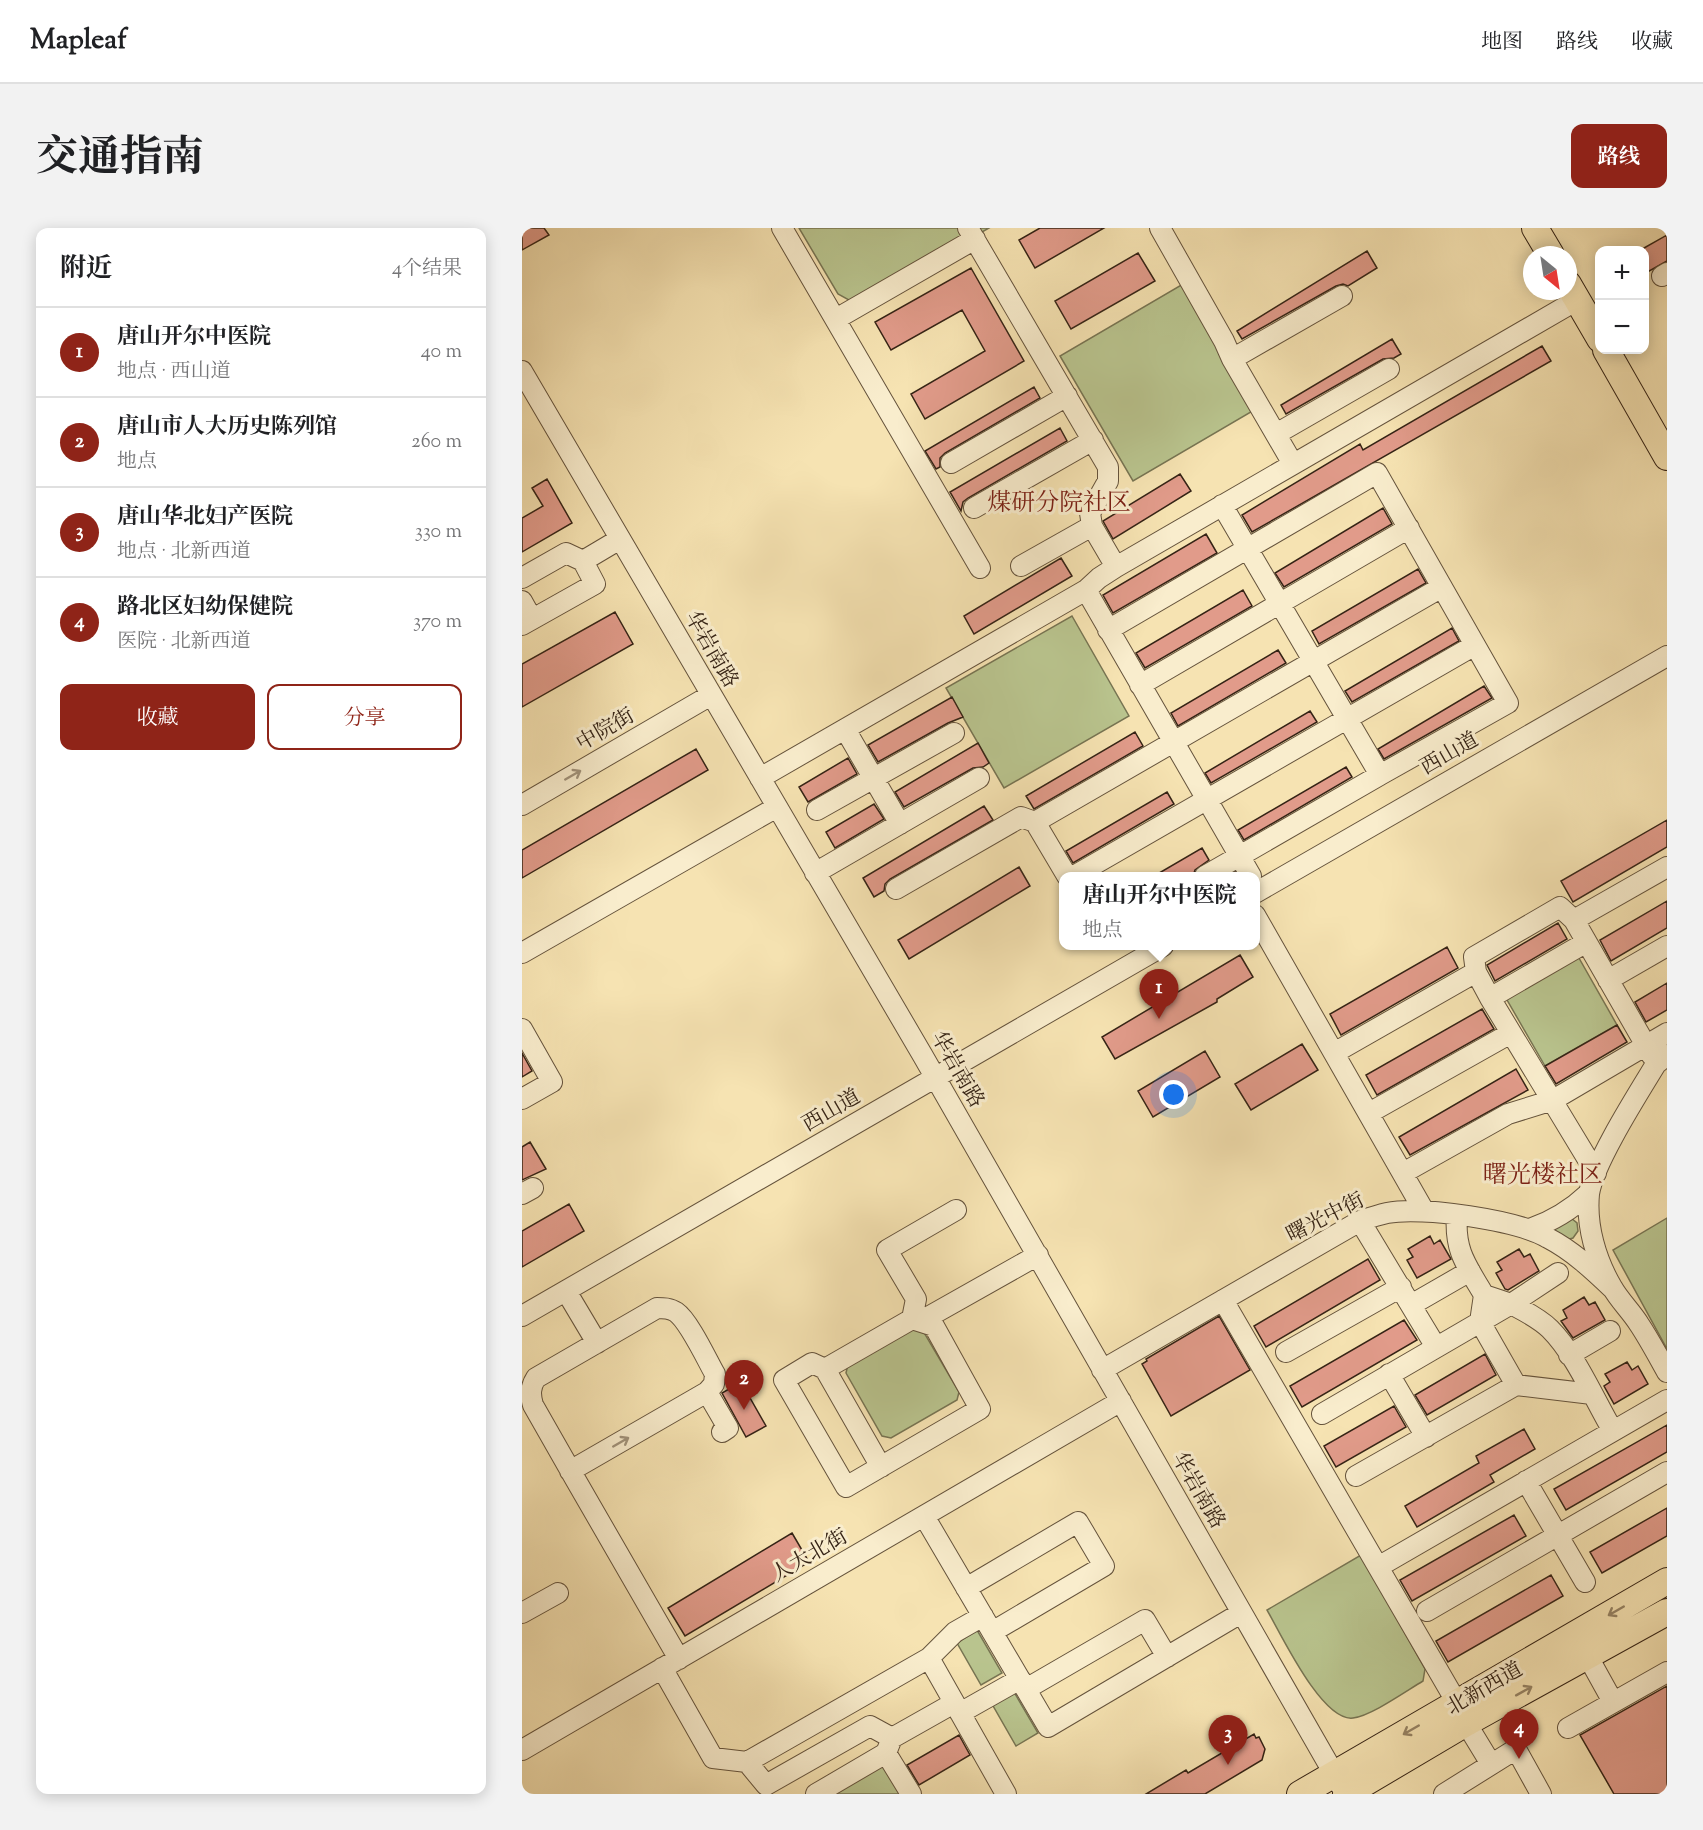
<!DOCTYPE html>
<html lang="zh">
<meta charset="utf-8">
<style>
body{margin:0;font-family:"Sorts Mill Goudy","Noto Serif SC",serif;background:#f2f2f2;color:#202124}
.controls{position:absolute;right:18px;top:18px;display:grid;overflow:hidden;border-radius:12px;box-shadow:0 3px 15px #0003}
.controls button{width:54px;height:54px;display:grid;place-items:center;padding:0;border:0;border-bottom:2px solid #e0e0e0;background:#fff;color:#202124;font:30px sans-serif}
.compass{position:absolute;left:1001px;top:18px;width:54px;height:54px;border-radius:50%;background:#fff;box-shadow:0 3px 15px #0003;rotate:150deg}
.you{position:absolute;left:652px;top:867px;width:21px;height:21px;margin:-15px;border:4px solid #fff;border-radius:50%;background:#1a73e8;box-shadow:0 0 0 9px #1a73e833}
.badge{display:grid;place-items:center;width:39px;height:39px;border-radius:50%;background:#8f2418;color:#fff;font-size:20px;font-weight:700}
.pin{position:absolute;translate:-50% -50px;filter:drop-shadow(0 2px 3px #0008)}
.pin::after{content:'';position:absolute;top:32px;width:21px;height:18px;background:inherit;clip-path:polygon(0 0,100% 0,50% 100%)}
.popup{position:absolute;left:537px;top:644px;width:201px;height:78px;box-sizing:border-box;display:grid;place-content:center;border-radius:12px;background:#fff;filter:drop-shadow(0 2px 4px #0005);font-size:20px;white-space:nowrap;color:#757577}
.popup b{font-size:22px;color:#202124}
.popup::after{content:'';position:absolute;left:50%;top:100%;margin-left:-12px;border:12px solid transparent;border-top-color:#fff}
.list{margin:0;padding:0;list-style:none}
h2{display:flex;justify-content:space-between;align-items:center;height:78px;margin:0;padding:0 24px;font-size:26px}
h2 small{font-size:20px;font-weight:400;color:#757577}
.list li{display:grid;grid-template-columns:39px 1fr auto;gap:18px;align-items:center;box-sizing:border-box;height:90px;padding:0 24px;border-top:2px solid #e0e0e0}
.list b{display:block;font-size:22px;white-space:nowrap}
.list p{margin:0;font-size:20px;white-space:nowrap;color:#757577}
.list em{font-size:20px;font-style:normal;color:#757577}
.actions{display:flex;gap:12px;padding:18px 24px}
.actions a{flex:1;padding:14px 0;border:2px solid #8f2418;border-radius:12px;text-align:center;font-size:21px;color:#8f2418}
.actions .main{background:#8f2418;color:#fff}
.map{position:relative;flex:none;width:1145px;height:1566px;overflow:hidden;border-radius:12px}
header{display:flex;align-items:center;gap:36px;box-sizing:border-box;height:84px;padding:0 30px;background:#fff;border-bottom:2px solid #e0e0e0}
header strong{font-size:28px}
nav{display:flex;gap:33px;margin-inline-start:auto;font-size:21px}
.intro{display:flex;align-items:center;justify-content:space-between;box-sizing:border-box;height:144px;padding:0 36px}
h1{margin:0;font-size:42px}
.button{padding:15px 27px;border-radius:12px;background:#8f2418;color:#fff;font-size:21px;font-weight:700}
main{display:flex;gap:36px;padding:0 36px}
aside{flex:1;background:#fff;border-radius:12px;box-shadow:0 3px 15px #0003}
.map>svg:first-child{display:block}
.green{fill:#b9c48e;stroke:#777452;stroke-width:1.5}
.building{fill:#e19b8a;stroke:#352315;stroke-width:1.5}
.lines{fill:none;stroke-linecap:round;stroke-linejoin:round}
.minor-casing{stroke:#65533c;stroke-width:22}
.major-casing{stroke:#352315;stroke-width:28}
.minor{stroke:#f9edcd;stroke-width:20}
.major{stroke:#f6e3b2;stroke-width:26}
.oneway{stroke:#a1927a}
.oneway2{stroke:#968364}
.labels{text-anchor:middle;stroke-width:6;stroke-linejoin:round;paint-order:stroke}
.street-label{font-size:21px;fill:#352315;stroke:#f9edcd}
.quarter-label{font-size:24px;fill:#7a1f14;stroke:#f9edcd}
</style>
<header>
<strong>Mapleaf</strong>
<nav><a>地图</a><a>路线</a><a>收藏</a></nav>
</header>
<div class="intro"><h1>交通指南</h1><a class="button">路线</a></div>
<main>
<aside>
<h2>附近<small>4个结果</small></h2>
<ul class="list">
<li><span class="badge">1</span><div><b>唐山开尔中医院</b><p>地点 · 西山道</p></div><em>40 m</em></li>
<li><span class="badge">2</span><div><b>唐山市人大历史陈列馆</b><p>地点</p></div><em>260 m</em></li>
<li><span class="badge">3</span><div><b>唐山华北妇产医院</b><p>地点 · 北新西道</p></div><em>330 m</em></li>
<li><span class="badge">4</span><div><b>路北区妇幼保健院</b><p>医院 · 北新西道</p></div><em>370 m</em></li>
</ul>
<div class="actions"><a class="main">收藏</a><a>分享</a></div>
</aside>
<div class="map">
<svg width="1145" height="1566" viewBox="0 0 1145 1566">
<rect width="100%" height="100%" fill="#f6e3b2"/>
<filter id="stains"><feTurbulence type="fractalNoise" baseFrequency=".00333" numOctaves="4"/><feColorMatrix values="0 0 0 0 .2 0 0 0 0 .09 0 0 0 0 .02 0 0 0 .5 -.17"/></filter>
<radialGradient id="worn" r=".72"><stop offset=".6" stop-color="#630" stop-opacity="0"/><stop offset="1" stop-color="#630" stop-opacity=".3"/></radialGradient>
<path class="green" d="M277,0H467L334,76L316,66Z
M661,56L734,181L611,253L538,128Z
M550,388L607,488L482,560L424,460Z
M1049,716L1095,797L1023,838L977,758Z
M1049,990L1055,995L1056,1003L1051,1010L1044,1012L1033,1004V1000Z
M1145,990V1121L1091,1022Z
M392,1098L400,1101L437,1164L435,1172L369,1210L360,1208L324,1145L326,1136Z
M839,1327L903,1441L901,1453C884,1463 849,1488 831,1490C800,1494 759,1406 745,1382Z
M455,1402L480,1445L459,1457L435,1415Z
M492,1464L516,1505L494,1518L470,1476Z
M364,1535L382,1566H311Z"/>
<path class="building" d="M0,0H22L27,7L0,22Z
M518,0H582L513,40L497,12Z
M1145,7V33L1122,46V20Z
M845,23L855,40L826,58L821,56L814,58L720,111L715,103Z
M616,25L633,53L549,101L533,73Z
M449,40L502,133L403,191L389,166L463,123L440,82L369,122L353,94Z
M870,111L879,126L872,130L861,131L764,186L759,177Z
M1020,118L1029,133L730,304L720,287L838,216L841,222Z
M512,159L518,170L423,225L418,230V239L414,241L403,223Z
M538,200L545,213L446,270L441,274L439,283L428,264Z
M658,246L669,263L591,311L581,293Z
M25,251L50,295L0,324V290L21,278L10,260Z
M861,280L870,296L762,359L753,345Z
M684,306L695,325L591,385L581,367Z
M539,330L550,348L452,406L442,388Z
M896,341L904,355L797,416L790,403Z
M721,362L730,378L623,440L614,425Z
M93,384L111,416L0,479V436Z
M930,400L937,413L830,474L823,463Z
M756,422L764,435L656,498L649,485Z
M962,458L970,470L862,531L856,521Z
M430,469L441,489L426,495L356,534L346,517Z
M788,483L795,494L689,555L683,545Z
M613,504L621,518L512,581L504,568Z
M456,515L467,535L461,539L451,540L382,579L373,564Z
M174,521L186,542L0,650V622Z
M326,530L335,546L286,574L277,559Z
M824,539L830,549L722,612L716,602Z
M645,564L652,576L551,635L544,623Z
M352,576L362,591L313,620L304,604Z
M462,578L471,592L368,651L363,656L362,663L352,669L341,650Z
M1145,592V619L1051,674L1039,653Z
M680,620L687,632L673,642L671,648H632Z
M497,639L508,658L387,731L376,712Z
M1145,673V700L1089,733L1078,712Z
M1036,695L1045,711L973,753L965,737Z
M925,719L936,740L819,807L808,786Z
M718,727L731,749L695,771V774L593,831L580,809Z
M1145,755V782L1124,794L1113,774Z
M960,781L972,801L855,867L844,847Z
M1095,797L1105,814L1034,856L1023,838Z
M780,816L796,842L729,882L713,856Z
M683,823L698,849L631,889L616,863Z
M0,825L10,843L0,849Z
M994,841L1006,862L888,927L877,909Z
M8,914L24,941L0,952V919Z
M47,976L62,1003L0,1039V1003Z
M908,1008L912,1016L918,1012L929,1031L895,1050L885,1032L891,1029L886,1021Z
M997,1021L1002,1029L1008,1026L1017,1043L986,1062L983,1061L974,1045L980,1042L975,1034Z
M846,1031L858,1052L744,1119L732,1098Z
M1062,1069L1067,1077L1073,1074L1083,1092L1051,1110L1039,1093L1045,1090L1041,1082Z
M697,1088L728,1142L649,1188L620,1136L625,1133L624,1131Z
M882,1092L895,1112L780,1179L768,1158Z
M963,1126L974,1147L905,1187L893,1167Z
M1105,1134L1110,1142L1116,1138L1126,1156L1092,1176L1082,1158L1088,1154L1083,1146Z
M219,1154L244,1198L224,1209L200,1165Z
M872,1178L884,1199L814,1239L802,1218Z
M1145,1197V1224L1044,1282L1032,1261Z
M1002,1201L1013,1221L968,1247L972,1254L895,1299L883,1278L957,1235L954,1228Z
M1145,1280V1308L1080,1345L1068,1324Z
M992,1287L1004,1308L890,1373L878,1352Z
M270,1305L287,1334L163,1408L146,1380Z
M1029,1347L1041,1368L926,1434L914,1413Z
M1145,1458V1566H1092L1058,1507Z
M732,1506L734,1510L737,1509L743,1521L740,1532L683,1566H624L664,1542L666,1545Z
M437,1507L448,1527L397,1557L385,1537Z"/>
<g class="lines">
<g class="minor-casing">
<path id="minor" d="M260,0L458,340
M446,0L586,239V253L568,285L570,298L594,339
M638,0L702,113L710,131L771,236
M1140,48L1145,45
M314,91L453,11
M710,131L820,68
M0,143L401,828L819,1558
M754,206L867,141
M429,235L545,168
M452,280L571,212
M61,333L98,311
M499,338L570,298
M0,350L44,325L61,333L73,356L0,397
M564,362L577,350L594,339L1055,72
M0,373L10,391
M586,402L855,245L986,475L858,547
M618,457L887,300
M323,501L378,596
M238,550L564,362L729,648
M0,577L189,467
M295,582L432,505
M513,594L545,648
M293,645L457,550
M552,648L953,417
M683,648L858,547L700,277
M374,661L499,589L513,594L920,359
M733,665L1145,428
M733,687L902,983
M1052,692L1038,679L952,729L954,744L968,770L1074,945
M0,725L255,579
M1086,752L1145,718
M968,770L1063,715
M0,801L30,854L0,871
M812,825L954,744
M1145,827L1134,836C1117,864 1071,936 1067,966C1064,998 1074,1032 1090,1059C1097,1072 1109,1083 1117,1096C1127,1111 1136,1128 1145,1144
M1130,828L1052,692L1145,639
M847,885L989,805
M881,945L986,886L1031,872L1145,805
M0,966L11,960
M935,987C932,1023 945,1038 962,1067L989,1076L1036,1045
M838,993L914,1119
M1008,1001C1031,993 1049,982 1067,965
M44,1063L75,1115
M701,1072L935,1475
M889,1077L948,1043
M0,1088L641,718
M390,1091L394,1071L365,1022L434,982
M399,1093L516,1027
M764,1124L879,1059
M1047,1127L1088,1103
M303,1141L290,1135L262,1152L324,1259L458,1181L412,1098L390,1091L303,1141L359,1239
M580,1142L838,993C847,990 856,987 865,985C900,978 995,992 1026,1010C1051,1023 1071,1042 1091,1061
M867,1146L904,1209
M994,1157L1070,1166
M185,1164L206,1200L200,1204
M800,1186L989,1076C1002,1083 1017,1090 1028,1101C1054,1127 1072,1171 1091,1203
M48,1243L185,1164L192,1156L193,1146C185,1132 167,1093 154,1084C148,1080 141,1080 135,1080L14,1150C8,1159 8,1167 11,1177C59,1262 108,1346 157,1431
M834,1248L994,1157L958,1094L962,1067
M1004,1253L1063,1354
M402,1288L526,1499L719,1385
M856,1339L1145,1172
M444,1360L556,1294L582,1338L470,1404
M905,1383L1145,1244
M0,1385L36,1365
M1065,1427L1091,1474
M407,1430L433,1404L461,1388
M140,1440L191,1530L225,1534L407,1430L484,1566
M504,1461L623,1392L645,1429
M438,1485L498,1451
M944,1495L969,1536
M1046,1500L1145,1444
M0,1522L599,1173
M364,1525L389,1566
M225,1534L244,1557L348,1498L370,1510
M294,1566L364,1525L370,1510L432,1475
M922,1566L994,1521L1019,1566"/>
</g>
<g class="major-casing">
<path id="major" d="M1013,0L1029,27
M1046,56L1078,111
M1084,122L1145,229
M778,1566L1145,1353
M824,1566L944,1495L1145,1384"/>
</g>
<use href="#minor" class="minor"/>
<use href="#major" class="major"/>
</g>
<defs><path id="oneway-shaft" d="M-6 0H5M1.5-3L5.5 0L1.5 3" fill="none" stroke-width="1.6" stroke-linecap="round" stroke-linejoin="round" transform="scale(1.5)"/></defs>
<g class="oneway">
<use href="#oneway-shaft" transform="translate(51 547) rotate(-30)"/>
<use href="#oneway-shaft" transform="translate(99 1214) rotate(-30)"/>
</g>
<g class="oneway2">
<use href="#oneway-shaft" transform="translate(1094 1383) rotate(150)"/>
<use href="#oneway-shaft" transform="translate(1002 1463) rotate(-29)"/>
<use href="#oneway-shaft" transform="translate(889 1502) rotate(150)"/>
</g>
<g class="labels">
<g class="street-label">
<text transform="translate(190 421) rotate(60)" y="7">华岩南路</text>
<text transform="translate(83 501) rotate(-30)" y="7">中院街</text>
<text transform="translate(927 525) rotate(-30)" y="7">西山道</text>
<text transform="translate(436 841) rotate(60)" y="7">华岩南路</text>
<text transform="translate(309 882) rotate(-30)" y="7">西山道</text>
<text transform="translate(803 989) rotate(-27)" y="7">曙光中街</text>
<text transform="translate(677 1262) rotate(60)" y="7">华岩南路</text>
<text transform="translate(287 1327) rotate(-30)" y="7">人大北街</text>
<text transform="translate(962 1460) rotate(-30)" y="7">北新西道</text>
</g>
<g class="quarter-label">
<text x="537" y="282">煤研分院社区</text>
<text x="1021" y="954">曙光楼社区</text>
</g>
</g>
<rect width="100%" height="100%" filter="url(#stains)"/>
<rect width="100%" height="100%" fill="url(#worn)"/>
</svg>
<div class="controls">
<button>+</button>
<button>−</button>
</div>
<svg class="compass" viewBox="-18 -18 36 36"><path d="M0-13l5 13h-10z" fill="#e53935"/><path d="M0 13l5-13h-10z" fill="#757577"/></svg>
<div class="you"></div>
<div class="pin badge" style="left:637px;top:791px">1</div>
<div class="popup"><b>唐山开尔中医院</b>地点</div>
<div class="pin badge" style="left:222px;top:1182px">2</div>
<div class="pin badge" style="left:706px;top:1537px">3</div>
<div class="pin badge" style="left:997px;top:1531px">4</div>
</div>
</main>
